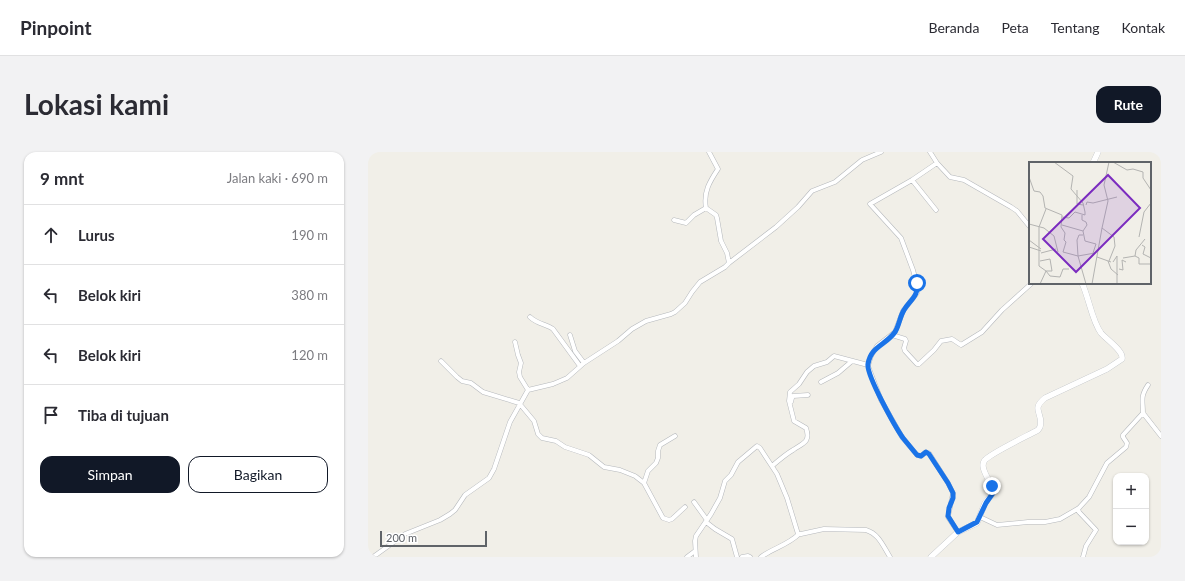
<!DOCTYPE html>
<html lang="id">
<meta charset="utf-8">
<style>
body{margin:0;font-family:Lato,sans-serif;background:#f2f2f3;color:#2b2b33}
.controls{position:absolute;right:12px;bottom:12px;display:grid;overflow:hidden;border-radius:8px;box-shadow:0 1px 3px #0004}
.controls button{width:36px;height:36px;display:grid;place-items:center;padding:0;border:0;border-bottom:1px solid #e1e1e2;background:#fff;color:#2b2b33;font:20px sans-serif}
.scale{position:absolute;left:12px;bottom:10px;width:107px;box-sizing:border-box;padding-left:4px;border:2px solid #5f6368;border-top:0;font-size:11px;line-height:14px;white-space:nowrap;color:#5f6368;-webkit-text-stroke:3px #fff;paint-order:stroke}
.stop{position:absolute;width:12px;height:12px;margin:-9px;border:3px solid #1a73e8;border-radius:50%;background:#fff}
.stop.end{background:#1a73e8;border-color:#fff;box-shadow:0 1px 4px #0008}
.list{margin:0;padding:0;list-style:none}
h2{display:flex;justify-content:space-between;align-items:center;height:52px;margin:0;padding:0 16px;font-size:17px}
h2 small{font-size:13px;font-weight:400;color:#7c7c81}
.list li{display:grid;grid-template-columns:26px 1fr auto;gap:12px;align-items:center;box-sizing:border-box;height:60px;padding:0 16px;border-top:1px solid #e1e1e2}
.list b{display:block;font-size:15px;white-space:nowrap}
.list em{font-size:13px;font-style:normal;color:#7c7c81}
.actions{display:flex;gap:8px;padding:12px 16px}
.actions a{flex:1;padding:9px 0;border:1px solid #111827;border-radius:12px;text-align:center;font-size:14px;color:#111827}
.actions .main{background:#111827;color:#fff}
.icon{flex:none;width:22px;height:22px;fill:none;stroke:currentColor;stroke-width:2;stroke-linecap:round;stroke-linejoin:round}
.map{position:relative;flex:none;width:793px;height:405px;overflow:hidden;border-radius:12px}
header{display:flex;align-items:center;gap:24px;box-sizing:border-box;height:56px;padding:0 20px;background:#fff;border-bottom:1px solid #e1e1e2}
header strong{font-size:19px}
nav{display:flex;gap:22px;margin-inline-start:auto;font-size:14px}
.intro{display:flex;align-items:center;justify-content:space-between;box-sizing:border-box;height:96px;padding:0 24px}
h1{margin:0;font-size:28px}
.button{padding:10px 18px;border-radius:12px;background:#111827;color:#fff;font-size:14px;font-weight:700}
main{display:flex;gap:24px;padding:0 24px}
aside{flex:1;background:#fff;border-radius:12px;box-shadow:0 1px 3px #0004}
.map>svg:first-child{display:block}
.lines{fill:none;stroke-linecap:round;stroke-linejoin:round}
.street-casing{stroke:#b5b8bc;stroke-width:5}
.secondary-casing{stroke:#b6babf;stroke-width:6}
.street{stroke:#fff;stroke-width:4}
.secondary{stroke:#fff;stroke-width:5.5}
.route{stroke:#1a73e8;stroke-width:5}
.inset-road{fill:none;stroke:#b3b3b1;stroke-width:1}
.view{fill:#7b2cbf;fill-opacity:0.15;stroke:#7b2cbf;stroke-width:2}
.inset-edge{fill:none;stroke:#5f6368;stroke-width:2}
</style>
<header>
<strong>Pinpoint</strong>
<nav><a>Beranda</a><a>Peta</a><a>Tentang</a><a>Kontak</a></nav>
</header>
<div class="intro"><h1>Lokasi kami</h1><a class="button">Rute</a></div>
<main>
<aside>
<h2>9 mnt<small>Jalan kaki · 690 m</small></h2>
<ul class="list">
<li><svg class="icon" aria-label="ahead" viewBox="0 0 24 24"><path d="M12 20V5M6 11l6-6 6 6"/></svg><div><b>Lurus</b></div><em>190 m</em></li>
<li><svg class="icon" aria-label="left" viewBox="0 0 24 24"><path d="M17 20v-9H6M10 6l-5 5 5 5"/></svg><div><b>Belok kiri</b></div><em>380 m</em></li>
<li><svg class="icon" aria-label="left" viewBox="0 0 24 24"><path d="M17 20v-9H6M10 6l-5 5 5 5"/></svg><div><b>Belok kiri</b></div><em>120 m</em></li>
<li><svg class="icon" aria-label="arrive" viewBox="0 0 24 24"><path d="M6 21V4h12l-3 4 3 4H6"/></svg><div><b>Tiba di tujuan</b></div></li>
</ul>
<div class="actions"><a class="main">Simpan</a><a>Bagikan</a></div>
</aside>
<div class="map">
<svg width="793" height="405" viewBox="0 0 793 405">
<rect width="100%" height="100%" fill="#f1efe8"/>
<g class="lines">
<g class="street-casing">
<path id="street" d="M562,0L569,11L582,25L596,28L643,55L649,59L662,75
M569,11L544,28L502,52L533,86L545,118L550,137L549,141L535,159L527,180L509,194L503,204L500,214L513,248L534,285L549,303L553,304L558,300L561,301L580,331L585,341L580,365L590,380
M544,28L568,58
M306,68L318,71L326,63L338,56
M361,111L408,75L430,55L444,39L467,30L494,8L513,0
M162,165C169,172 178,172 185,177L212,214
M202,183L207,199L216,211
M524,183L537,187L538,189L536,196L537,199L549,212H551L566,198L573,189L584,187L593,193L614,180L634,158L664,131
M147,190L150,203L153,211L151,220L152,225L160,238
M73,209L89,225L94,229L103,231L115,240L151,251L166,269L170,282L174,286L188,289L197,295L221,303L236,315L252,318L267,324L276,331L295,366L301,368L304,367L317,355
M453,230L470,221L484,209
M423,250L424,246L425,244L440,243
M775,261L793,284
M404,314C411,308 418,302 425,298C435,291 443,290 438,276L426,269L421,249L422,240L431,232L439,220L446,214L459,210L466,204L500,213
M276,331L280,319L288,311L290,306V299L292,293L307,284
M326,350L339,368
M612,365L629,373L660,370H677L692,367L711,356
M338,370L347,377L364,387L369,405
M5,405L37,382L72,368L82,362L87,358L97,343L121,326L126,317L142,270L160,238L185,232L199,226L216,211L250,189L264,177L278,169L303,162L307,160L317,151L324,140L332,130L357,115L361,111L359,101L353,89L349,66L348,63L338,56C335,40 342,29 350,17L341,0
M319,405L327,399
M328,405L327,389L328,384L343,362L352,346L357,329L363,323L370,310L389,294L392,296L409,322L419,346L430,382H433L456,377L498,378C511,382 515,394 522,405
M374,405L380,404L382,405
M393,405C405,396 420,393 431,382
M715,405L718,394L728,378L711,360L710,357L721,345L739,311L758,295L759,291L755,285V283L775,261C775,248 772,245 780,233"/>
</g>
<g class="secondary-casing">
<path id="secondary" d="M725,11L730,0
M563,405L590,380L609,371L617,351L625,341C625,331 616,324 615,314C615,312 615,310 617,308C623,301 659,284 670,278L672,275C676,261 662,258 677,246L739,217L754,207C756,199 739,188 733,181C724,169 721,146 714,131"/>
</g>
<use href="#street" class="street"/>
<use href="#secondary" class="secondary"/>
</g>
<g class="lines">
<path class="route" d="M549,131C551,144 542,148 536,158C532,164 531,174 527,180C518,193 503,194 500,212C498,223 528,276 535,286C540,292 544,297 549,303L553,304L558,300L561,302L580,331L585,341V346L581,356L580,364L590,380L609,370L618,351L625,341L624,334"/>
</g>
<g transform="translate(661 10)">
<rect width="122" height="122" fill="#f1efe8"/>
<path class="inset-road" d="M25,0L44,14L42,27L54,41L56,50V53L46,50L40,56L33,55M80,0L75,23L79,39L73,66L85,75L86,84L80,99M84,0L98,8L104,7L114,10V16L122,28M0,15L5,29L11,30L14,34L16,46L33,53L32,65L36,71L35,78L37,80L34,90L49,94L57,122M48,28V42L54,43M57,43L58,40L64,41L88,35M53,53V58L57,60L58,63L54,69M0,62L15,66L25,74L29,90M33,63L54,69L56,79L67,82L64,91M10,65V104L17,109L11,122M10,65L17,47M110,75L115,50L122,41M0,78L12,87M113,83L116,85L114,92L122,96M0,85L12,89M12,91L27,87M49,94L48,78L50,73H54M49,94L66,91M106,94L110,96V102H122M68,95L82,100M94,96L106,94L107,88L116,77M11,99L21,97L23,109M79,99L82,107L89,113M84,100L88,94V122M90,107L94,108L93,98L97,100M23,109H17L21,114L31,115L34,107H40M63,122L73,66"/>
<path class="view" d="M79,13L111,46L47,110L14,77Z"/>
<rect width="122" height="122" class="inset-edge"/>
</g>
</svg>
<div class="controls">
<button>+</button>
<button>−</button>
</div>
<div class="scale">200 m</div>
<div class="stop" style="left:549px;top:131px"></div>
<div class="stop end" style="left:624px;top:334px"></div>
</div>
</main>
